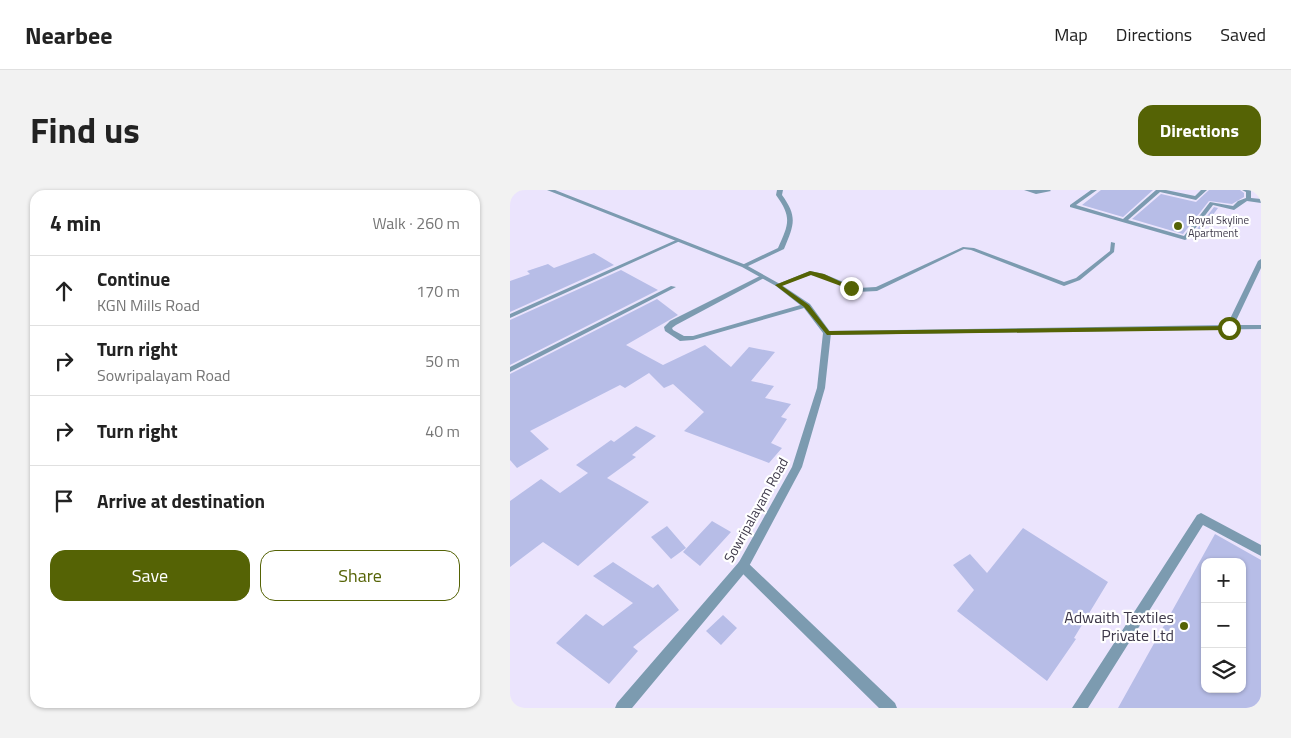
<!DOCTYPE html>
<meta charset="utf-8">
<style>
body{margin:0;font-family:"Titillium Web",sans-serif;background:#f2f2f2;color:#222}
.controls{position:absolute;right:15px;bottom:15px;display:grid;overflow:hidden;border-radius:10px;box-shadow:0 1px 4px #0004}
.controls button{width:45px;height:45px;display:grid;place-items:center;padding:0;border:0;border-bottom:1px solid #e0e0e0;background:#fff;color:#222;font:25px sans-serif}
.stop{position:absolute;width:15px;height:15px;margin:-11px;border:4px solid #556305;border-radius:50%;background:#fff}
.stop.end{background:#556305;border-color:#fff;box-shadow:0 1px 5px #0008}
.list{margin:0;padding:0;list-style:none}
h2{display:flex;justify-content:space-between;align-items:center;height:65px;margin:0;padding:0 20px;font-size:21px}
h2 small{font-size:16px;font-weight:400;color:#767676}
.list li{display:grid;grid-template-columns:32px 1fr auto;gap:15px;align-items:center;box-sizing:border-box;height:70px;padding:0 20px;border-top:1px solid #e0e0e0}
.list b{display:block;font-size:19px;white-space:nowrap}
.list p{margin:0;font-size:16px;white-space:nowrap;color:#767676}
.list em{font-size:16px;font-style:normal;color:#767676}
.actions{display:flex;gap:10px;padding:15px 20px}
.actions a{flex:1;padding:11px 0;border:1px solid #556305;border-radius:15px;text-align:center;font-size:18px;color:#556305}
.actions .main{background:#556305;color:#fff}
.icon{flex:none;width:28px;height:28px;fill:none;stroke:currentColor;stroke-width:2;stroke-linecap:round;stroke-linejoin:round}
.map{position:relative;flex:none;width:751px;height:518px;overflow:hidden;border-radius:15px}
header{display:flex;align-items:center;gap:30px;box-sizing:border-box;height:70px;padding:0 25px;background:#fff;border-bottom:1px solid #e0e0e0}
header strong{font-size:24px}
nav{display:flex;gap:28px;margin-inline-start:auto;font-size:18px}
.intro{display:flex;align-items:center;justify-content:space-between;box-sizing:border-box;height:120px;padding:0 30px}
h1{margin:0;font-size:35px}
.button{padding:12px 22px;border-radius:15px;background:#556305;color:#fff;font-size:18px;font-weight:700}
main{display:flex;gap:30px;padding:0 30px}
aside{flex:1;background:#fff;border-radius:15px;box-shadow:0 1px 4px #0004}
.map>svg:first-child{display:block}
.building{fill:#b7bde7;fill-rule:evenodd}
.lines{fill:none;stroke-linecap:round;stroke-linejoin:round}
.service{fill:#7c9bb0;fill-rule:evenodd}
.minor{fill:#7c9bb0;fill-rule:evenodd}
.tertiary{fill:#7c9bb0;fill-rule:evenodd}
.route{fill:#556305}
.poi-dot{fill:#556305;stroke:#fff;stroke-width:2}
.labels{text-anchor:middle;stroke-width:4.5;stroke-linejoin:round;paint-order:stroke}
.far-poi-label{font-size:11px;fill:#3e394a;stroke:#fff;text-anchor:start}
.street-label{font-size:14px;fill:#3e394a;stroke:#fff}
.near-poi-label{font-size:16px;fill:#3e394a;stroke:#fff;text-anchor:end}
</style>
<header>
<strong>Nearbee</strong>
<nav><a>Map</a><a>Directions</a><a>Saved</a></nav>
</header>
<div class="intro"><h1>Find us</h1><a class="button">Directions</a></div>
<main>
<aside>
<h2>4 min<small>Walk · 260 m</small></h2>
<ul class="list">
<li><svg class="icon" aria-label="ahead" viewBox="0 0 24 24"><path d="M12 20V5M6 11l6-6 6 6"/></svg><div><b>Continue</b><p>KGN Mills Road</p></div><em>170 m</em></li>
<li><svg class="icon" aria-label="right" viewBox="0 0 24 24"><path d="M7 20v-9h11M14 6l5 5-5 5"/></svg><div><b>Turn right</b><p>Sowripalayam Road</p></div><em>50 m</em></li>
<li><svg class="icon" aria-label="right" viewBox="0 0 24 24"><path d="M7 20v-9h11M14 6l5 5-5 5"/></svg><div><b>Turn right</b></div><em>40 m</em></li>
<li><svg class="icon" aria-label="arrive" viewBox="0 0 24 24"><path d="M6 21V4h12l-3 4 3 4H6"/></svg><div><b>Arrive at destination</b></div></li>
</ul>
<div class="actions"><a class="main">Save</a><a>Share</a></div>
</aside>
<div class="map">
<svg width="751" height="518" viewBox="0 0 751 518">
<rect width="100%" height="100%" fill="#ebe4fd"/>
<path class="building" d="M591,0H643L613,27L572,15Z
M699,0H730L734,3V7L722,14L699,11L673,44L622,29L651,4L686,12Z
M704,17L708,18L686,48L681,47Z
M84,63L104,75L0,122V91L20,84L17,81L38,74L44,78Z
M111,80L148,100L0,175V130Z
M147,109L168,125L116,155L153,175L195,155L221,177L239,157L265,162L241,191L264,196L255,208L281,214L271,227L277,229L261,253L272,258L259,273L174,241L194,222L163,194L154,198L139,183L115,198L110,195L20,241L39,259L7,278L0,270V184Z
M126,236L146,246L122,265L126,267L97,288L139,312L68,376L33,352L0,377V311L31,289L50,303L78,283L66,275L101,250L104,252Z
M202,331L221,342L190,376L173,362Z
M157,336L176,358L161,369L141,347Z
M513,338L598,392L564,448L566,449L537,491L447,421L464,400L443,375L460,364L477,383Z
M705,344L751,370V518H608ZM695,372H732V499H695Z
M103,372L143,398L148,394L169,420L123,457L128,461L99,494L46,453L76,424L93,436L123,413L83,386Z
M213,425L227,438L211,455L196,441Z"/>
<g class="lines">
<path class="service" d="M166,50L170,51L0,128V124Z
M601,52L605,53L604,62L570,90L554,96L461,60L454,59L367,101L347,102L311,86L300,85L270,96L265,95L300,81L314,84L348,98L366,97L453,57L464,58L554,92L566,88L600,61Z
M161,96L166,97L0,182V177Z"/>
<path class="minor" d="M267,0H273L272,5C288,27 284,35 274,59L236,77H232V75L268,58C279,34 282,27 266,5Z
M514,0H540L541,1L526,4Z
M581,0H587L566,15L613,29L646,0H656L685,6L691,0H697L686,10L650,2L618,30L674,46L700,12L723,16L728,11L736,8V2L732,0H741V8L751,9V13L737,11L724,20L703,15L677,49L675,50L560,17V15Z
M751,69V78L724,135H751V139L317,145L313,143L317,141L717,135L748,71Z
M252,85L254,86V88L166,135L162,138L163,140L174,146H183L294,114L301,116L183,150L170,151L155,141L154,137L160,131Z
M691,323L751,355V366L693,335L578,518H562L687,325Z
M233,370L237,372L385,513L387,518H369L229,380L227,376L229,372Z"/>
<path class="tertiary" d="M37,0H45L236,75L270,94L300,114L321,143L315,198L292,277L237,380L122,518H105L107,513L229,372L282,277L307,198L313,143L294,118L266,96L232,77Z"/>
</g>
<path class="route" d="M300,81L314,84L344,98L339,99L301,85L272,96L299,115L319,141L719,136L722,138L719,140L317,145L294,117L265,95Z"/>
<g class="poi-dot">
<circle cx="668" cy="36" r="5"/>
<circle cx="674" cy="436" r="5"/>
</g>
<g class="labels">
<g class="far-poi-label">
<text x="678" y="34">Royal Skyline<tspan x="678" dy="13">Apartment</tspan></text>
</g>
<g class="street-label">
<text transform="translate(246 320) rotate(-61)" y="5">Sowripalayam Road</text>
</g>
<g class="near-poi-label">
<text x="664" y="433">Adwaith Textiles<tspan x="664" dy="18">Private Ltd</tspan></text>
</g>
</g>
</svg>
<div class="controls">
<button>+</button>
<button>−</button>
<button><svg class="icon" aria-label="layers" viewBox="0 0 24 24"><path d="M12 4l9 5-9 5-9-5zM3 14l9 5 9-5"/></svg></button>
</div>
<div class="stop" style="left:719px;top:138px"></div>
<div class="stop end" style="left:341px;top:98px"></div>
</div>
</main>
